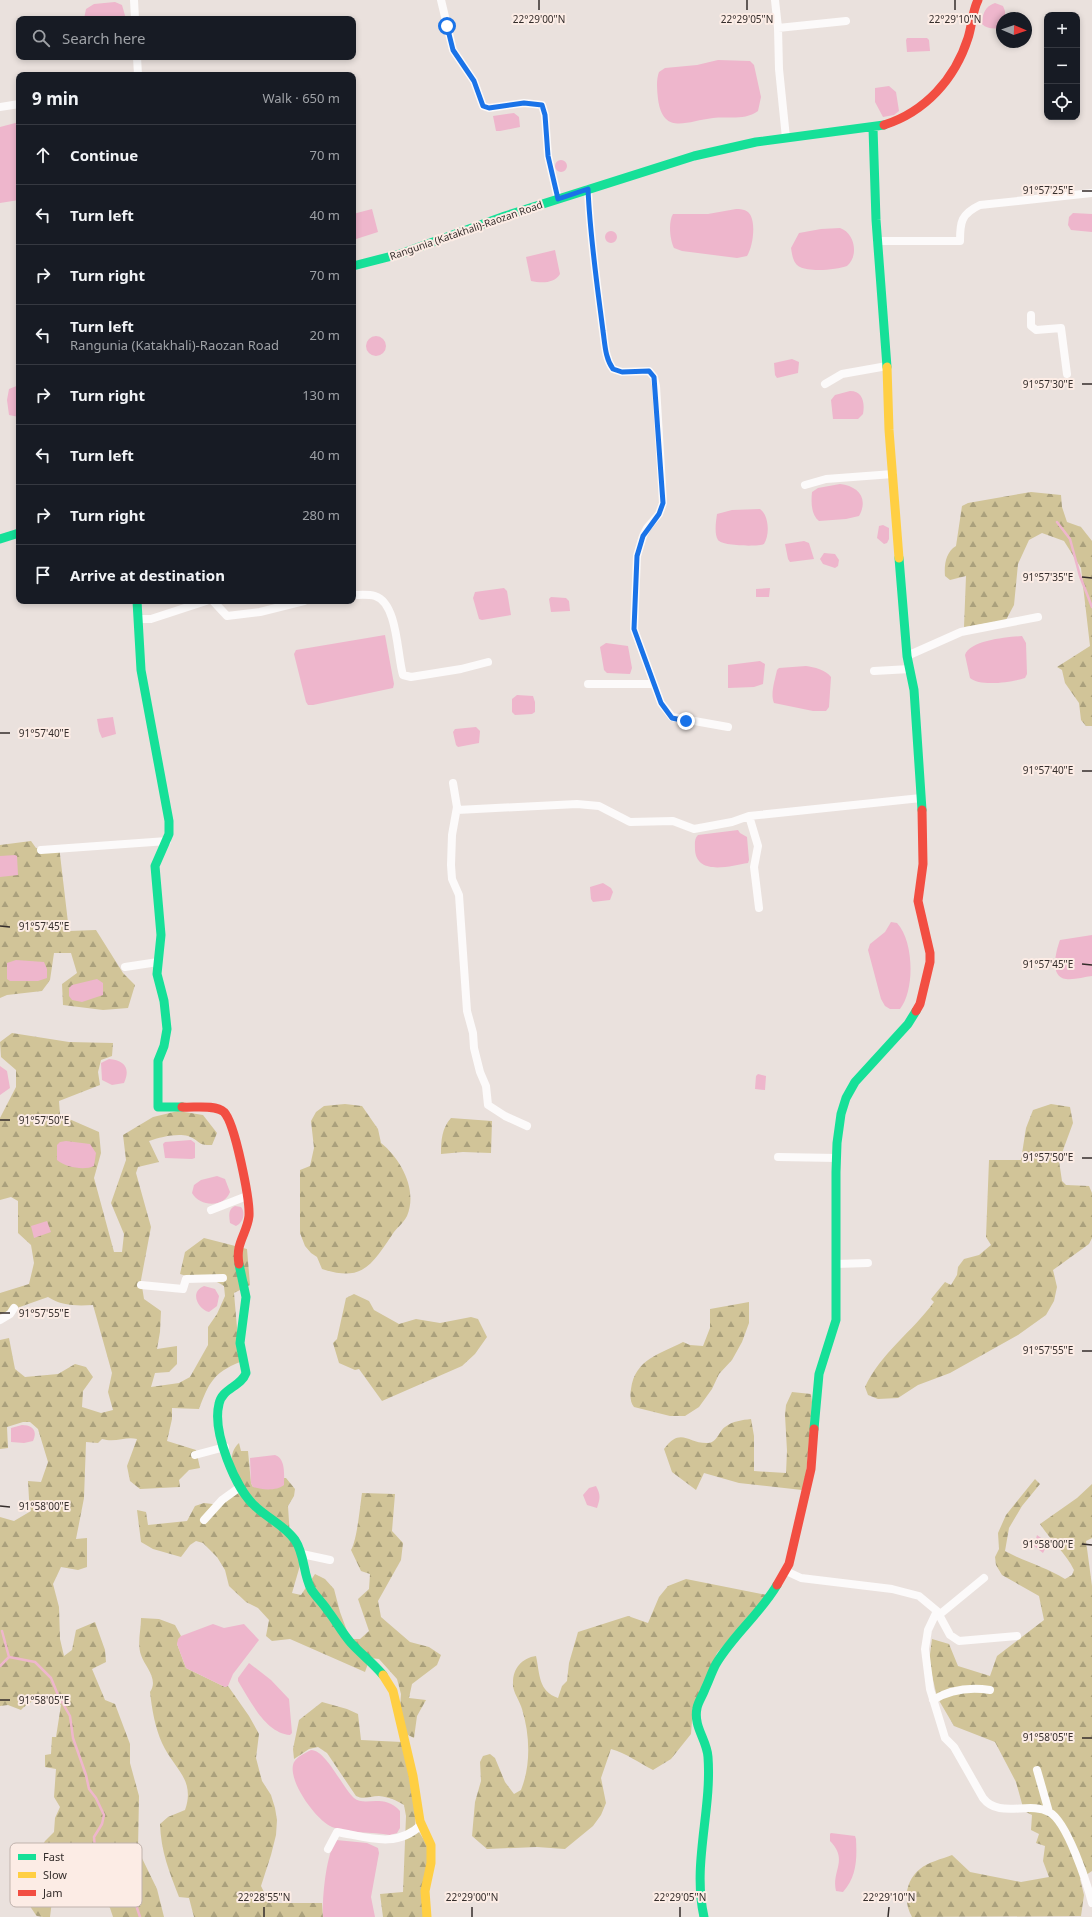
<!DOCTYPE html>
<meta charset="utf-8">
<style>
body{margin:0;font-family:"Noto Sans",sans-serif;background:#242831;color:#f1f3f6}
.controls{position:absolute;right:12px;top:12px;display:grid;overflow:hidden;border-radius:8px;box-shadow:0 2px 6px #0003}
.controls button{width:36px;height:36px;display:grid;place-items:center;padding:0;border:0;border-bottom:1px solid #363941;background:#171b24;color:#f1f3f6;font:20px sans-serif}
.compass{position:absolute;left:996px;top:12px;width:36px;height:36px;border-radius:50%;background:#171b24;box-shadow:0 2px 6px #0003;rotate:92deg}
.stop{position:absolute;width:12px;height:12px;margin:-9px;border:3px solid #1a73e8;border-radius:50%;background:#fff}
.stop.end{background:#1a73e8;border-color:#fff;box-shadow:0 1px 4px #0008}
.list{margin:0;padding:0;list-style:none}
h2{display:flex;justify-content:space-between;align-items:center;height:52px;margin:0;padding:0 16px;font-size:17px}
h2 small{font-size:13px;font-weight:400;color:#9ea1a6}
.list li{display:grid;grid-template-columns:26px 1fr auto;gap:12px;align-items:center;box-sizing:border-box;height:60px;padding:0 16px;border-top:1px solid #363941}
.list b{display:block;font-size:15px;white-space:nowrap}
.list p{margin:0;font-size:13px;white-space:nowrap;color:#9ea1a6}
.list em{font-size:13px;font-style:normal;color:#9ea1a6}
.icon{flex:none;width:22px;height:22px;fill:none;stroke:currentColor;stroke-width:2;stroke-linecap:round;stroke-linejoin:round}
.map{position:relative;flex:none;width:1092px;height:1917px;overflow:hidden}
.search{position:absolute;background:#171b24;box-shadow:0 2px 6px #0003;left:16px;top:16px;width:340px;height:44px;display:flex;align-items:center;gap:10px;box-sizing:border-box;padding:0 14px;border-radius:8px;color:#9ea1a6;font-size:15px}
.panel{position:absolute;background:#171b24;box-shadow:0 2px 6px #0003;left:16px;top:72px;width:340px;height:532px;border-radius:8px}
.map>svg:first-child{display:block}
.forest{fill:url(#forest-firs)}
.water{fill:#eeb6cc}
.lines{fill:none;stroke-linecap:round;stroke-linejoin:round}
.stream{stroke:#eeb6cc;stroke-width:2.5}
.street{stroke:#fcfafa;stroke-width:8}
.fast{stroke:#16e098;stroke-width:9}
.slow{stroke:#ffcf43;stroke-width:9}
.jam{stroke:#f24e42;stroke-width:9}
.route{stroke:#1a73e8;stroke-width:5}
.ticks{fill:none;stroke:#342d2b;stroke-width:1.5}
.labels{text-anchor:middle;stroke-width:4;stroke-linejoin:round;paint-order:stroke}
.street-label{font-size:10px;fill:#342d2b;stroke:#fcece5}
.key{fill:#fcece5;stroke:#c0b3ad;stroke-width:1}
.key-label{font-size:11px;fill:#342d2b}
.ticks-label{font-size:10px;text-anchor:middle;fill:#342d2b;stroke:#fcece5;stroke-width:4;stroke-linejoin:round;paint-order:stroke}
</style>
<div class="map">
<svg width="1092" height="1917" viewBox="0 0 1092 1917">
<defs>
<pattern id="forest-firs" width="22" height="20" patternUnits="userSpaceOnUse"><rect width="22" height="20" fill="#d1c498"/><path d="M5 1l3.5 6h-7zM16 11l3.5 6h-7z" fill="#aaa07c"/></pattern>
</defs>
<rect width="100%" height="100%" fill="#eae1dd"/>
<path class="forest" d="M1031,492L1061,495L1062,507L1067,522L1081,527L1092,541V726H1086L1081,720L1079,703L1065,683L1062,670L1057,667L1090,646L1081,568L1064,541L1042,533L1029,540L1018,564L1014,605L1006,620L964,627L966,576L950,580L945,576C944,564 946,552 956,546L962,506L968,503Z
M31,841L36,848L59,846L69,931L96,930L123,973L135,985L128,1008L103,1010L63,1005L62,984L77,973L71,953H54L50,980L42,991L7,995L0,998V845Z
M12,1033L69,1042L113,1043L112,1056L101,1060L98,1072L100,1085L59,1101L60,1115L99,1132L101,1153L94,1178L114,1252H122L124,1234L111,1203L126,1160L123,1135L153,1117L178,1111L203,1115L217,1133L212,1145C197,1146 200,1140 188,1136C177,1133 160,1137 149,1141L159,1162L138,1167L136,1173L151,1227L141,1280L144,1299L161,1311L160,1332L157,1349L177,1346V1364L169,1372L155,1373L151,1387L179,1383L190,1377L208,1345V1327L217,1314L225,1296L224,1286C207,1275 197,1280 180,1274L185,1252L204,1238L247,1249L250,1285L234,1293L240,1362C213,1373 209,1383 199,1409L172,1408V1419L167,1441L196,1450L200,1468L189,1470L179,1480L180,1487L140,1489L130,1481L127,1466L137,1439C126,1436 116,1443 102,1439L98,1443L86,1442L84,1498L76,1539L87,1538V1567L78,1570L61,1567L53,1584L59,1607L60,1639L64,1656L72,1650L76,1630L95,1622L105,1650L106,1662L92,1669L105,1700L115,1704L130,1744V1763L139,1796L138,1850L157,1889L164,1917H113L110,1908L84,1871L72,1866L50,1865L32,1868L27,1873L28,1878L24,1884L27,1887L37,1879L53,1893L50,1917C46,1917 41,1917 37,1916C35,1915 18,1886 14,1881L20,1870L37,1856L45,1841L54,1832L55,1818L60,1807L54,1797L56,1769L45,1767V1755L51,1754L52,1737H56L61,1705C45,1698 33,1697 21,1710L8,1705L0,1706V1517L14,1521L31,1511L29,1499L28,1481L41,1482L48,1462L38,1429L30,1422H23L7,1427L8,1448L0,1449V1340L9,1338L15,1369L25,1377L58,1374L75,1364L86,1367L93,1377L83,1391L82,1407L101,1413L113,1410L108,1392L112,1373L93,1305C77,1306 62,1306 48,1297L0,1314V1293L29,1284L34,1263L31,1245L18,1233V1201L11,1197L0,1200V1118L16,1087V1070L1,1057L0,1042Z
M345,1104L362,1106L378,1129L381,1143C401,1159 418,1190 407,1216C403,1224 396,1228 392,1235C371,1266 362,1282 322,1269L317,1257L311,1253L305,1246L300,1233V1170L310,1166L314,1148L311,1121L316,1112L324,1106Z
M1051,1104L1070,1107L1073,1123L1059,1161L1062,1181L1066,1185L1089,1186L1092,1193V1238L1089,1244L1053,1270L1057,1287L1054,1301L1046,1315L1018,1335L950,1373L918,1385L898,1398L878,1399L868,1395L865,1387C881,1353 912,1332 934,1302L931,1299L945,1282L951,1285L957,1275L958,1267L964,1259L979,1255L991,1245L986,1237L989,1160H1021L1026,1128L1033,1110Z
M451,1118L492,1121L491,1153L463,1152L441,1154C441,1140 442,1128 451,1118Z
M354,1294L369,1301L374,1310L399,1324L416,1319L440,1323L471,1317L478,1319L487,1337L475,1354L462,1366L382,1401L359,1369L355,1370L339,1363L333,1343L337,1339L346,1298Z
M749,1302V1323L742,1342L732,1360L719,1374L712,1389L699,1407L685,1416H670L634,1407C630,1403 630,1394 631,1389C635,1359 660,1354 683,1342L690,1345L703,1346L710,1328V1309Z
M792,1392L811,1394L812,1402L806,1475L802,1490L739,1483L704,1473L696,1490L672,1472L664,1449C681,1426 688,1444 708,1443C717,1443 719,1431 725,1427C733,1421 742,1420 751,1419L754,1436V1471L786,1473L787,1451L785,1415L786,1405Z
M239,1443L241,1451H248L251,1483L253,1487L284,1485V1478H286L295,1489L294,1496L288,1506L290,1538L301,1562L292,1593L301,1595L315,1574L325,1579L334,1589L340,1612L350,1639H360L369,1631L358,1599L369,1589L370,1574L361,1571L351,1550C357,1540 360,1507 362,1493L395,1494L392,1531L403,1543L401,1560L378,1601L381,1617L410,1642L429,1647L441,1655L437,1665L412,1684L409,1698L426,1700L417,1716L414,1738L406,1734L400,1708L401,1694L397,1679L379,1659L370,1658L365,1672L290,1639L272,1641L266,1636L269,1620L258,1608L246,1602L229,1586L225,1570L217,1557L203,1543L196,1541L190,1545L181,1557L153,1549L141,1542L137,1510L146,1512L148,1525L187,1521L195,1506L204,1503L221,1505L235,1492C233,1477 226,1454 239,1443Z
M1035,1479L1040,1484L1022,1506L1009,1528L1005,1551C1025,1562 1046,1567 1065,1579L1072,1575L1074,1570C1066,1553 1050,1540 1040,1524L1077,1498L1092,1484V1538L1086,1541L1092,1586V1871L1080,1879L1084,1895L1081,1916L912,1917C903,1901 905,1881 920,1869C928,1862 942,1859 952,1855L970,1872L1021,1882L1049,1877L1043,1861L1045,1846L1036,1843L1039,1834L1031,1830L1032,1815L1024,1811L1016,1782L995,1742L954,1726L937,1697L929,1662L932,1639L949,1644L958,1666L990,1676L997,1656L1044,1620L1039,1596L1002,1575L996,1565L995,1557L999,1549L998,1533L1006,1515Z
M686,1579L767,1595L717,1653L693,1707L691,1734L671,1759L653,1770C639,1763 626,1753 611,1749L601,1778L606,1803L601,1815L593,1826L565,1849L537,1847L487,1849L472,1836L475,1802L481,1781L480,1762L483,1756L490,1754L495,1758L505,1782L514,1794L521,1790C531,1765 530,1735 522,1709C520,1701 512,1691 513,1683C513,1668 522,1658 536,1656C540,1674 538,1691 558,1698L562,1686L567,1681L569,1663L578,1632L628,1616L648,1623L659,1597L668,1586Z
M141,1618L159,1619L175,1625L181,1636L177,1644L186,1668L225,1687L228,1686L249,1716L259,1734L256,1758L262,1781L271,1795L275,1808L277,1820L276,1835L271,1855L261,1886L267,1898L279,1903H322L323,1917H194L189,1898L179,1897C169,1871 161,1852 160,1824L168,1817L185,1810C196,1779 173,1768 162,1743C155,1727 152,1710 150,1692C159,1679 145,1667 141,1655C137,1644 141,1630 141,1618Z
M322,1702L347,1709L358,1714L361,1740L402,1742L416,1800L415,1826L428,1846L424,1917H383L380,1894L403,1892L406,1816L404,1805C396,1800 389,1797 379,1796C370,1796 364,1800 356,1796L327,1753L318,1747L309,1749L294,1759L293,1749L299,1720Z"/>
<path class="water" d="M115,2L122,5L126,19H84L86,9L94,4Z
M995,3L1003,6L1005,11V18H1002L1001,28C994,29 987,29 982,24C982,15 985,6 995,3Z
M907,38H927L929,40L930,51L907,52L906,40Z
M718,60L750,61L754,65L761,97L758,111C744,121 729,116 713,118C687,121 663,136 658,99C657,90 656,80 659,72L665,68L697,65Z
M889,86L896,92L899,111L894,115L883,117L875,102V88Z
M514,113L519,117L520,127L500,131H496L493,116Z
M19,122V200L0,203V127Z
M555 166a6 6 0 1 1 12 0a6 6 0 1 1-12 0Z
M372,209L378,232L353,240V214Z
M736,209C740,209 744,209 748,212C757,220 753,247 747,256L737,258L682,251L674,248C670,240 668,222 673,214H708Z
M1073,213L1092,214V232L1071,230L1068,225L1069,217Z
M840,228C855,233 859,256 847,266C837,270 809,272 800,267C793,264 792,254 791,248L799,233L821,229Z
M605 237a6 6 0 1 1 12 0a6 6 0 1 1-12 0Z
M555,250L560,274C554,284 541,283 531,281L526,257Z
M366 346a10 10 0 1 1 20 0a10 10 0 1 1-20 0Z
M792,359L799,362L798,373L777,378L775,375L774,363Z
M19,385V417L9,415L7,400L9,389Z
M850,391C863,391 865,403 863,414L858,419H833L831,400L835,395Z
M840,484C858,486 869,498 859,516L846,519L819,521C811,515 811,502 812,492L818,488Z
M760,509C769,515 770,535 764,544C758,547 722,546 718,540C714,534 716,521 717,514L732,510Z
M883,525L889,528V539L887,543L884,544L877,538L879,526Z
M804,541L809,543L814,559L790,562L788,559L785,544Z
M824,553L835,554L839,560L838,566L835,568L823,564L820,559Z
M504,588L507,591L511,615L482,620L479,619L473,598L475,592Z
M770,588L769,597H756V589Z
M551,597L566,598L569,601L570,611L551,612L549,599Z
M385,635L394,684L393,688L313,705H308L306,702L294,654L296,650Z
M1022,636L1026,643L1027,674L1025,678C1013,682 980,687 970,678L965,655C970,640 1008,637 1022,636Z
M606,643L628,646L632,668L630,674L607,673L604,670L600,647Z
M760,661L765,664L763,684L754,687L728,688V665Z
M806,666C814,667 826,670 831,677L829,707L826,711H813L774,703C770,694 775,680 777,670L779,668Z
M517,695L533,696L535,702V712L532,714L515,715L512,712V699Z
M113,717L116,734L102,738L99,731L97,719Z
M476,727L480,731L479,743L458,747L456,745L453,732L455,729Z
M738,830L740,833L747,837L749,860L748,863C730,866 697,876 695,850C695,844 694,839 698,835Z
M15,855L17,856L18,875L0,877V856Z
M603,883L611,888L613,892L610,900L593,902L591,899L590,887Z
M891,922L897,923C914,941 915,990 900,1009H890L885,1006L881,999L868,950L870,944L885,932Z
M1092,935V976C1084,977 1074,980 1066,979C1049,977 1056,951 1060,940Z
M16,960L44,962L47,969V978L38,981H10L7,979V963Z
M97,979L103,983V995L82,1002L72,1000L69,996V988L72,985Z
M109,1059C124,1060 131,1068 124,1083L112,1085L102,1080L101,1063Z
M0,1066L7,1071L10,1088L0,1095Z
M758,1074L766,1076L765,1090L755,1089L756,1076Z
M191,1140L195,1143V1158L192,1159L165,1158L163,1144L165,1142Z
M66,1141L90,1144L96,1153L94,1166C84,1171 65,1167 57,1160V1145L60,1142Z
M217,1176L225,1179L230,1192C224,1208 200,1207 192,1193L194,1185L201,1180Z
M235,1206L241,1207C246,1213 243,1223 236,1226L230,1223C229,1216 228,1209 235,1206Z
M47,1221L51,1232L34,1238L31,1226Z
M204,1286L215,1289L219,1296L217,1306L209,1312C198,1309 189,1292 204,1286Z
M22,1425C32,1425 38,1430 33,1441L24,1443L11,1442V1428Z
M275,1455C286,1458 284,1476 284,1485C277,1491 262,1490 253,1487L251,1483L250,1458Z
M596,1486C601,1495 600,1499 597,1508L587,1505L583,1495L589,1488Z
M1037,1535L1048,1543L1043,1553L1034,1546Z
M213,1624L224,1628L244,1624L259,1640L233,1674L228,1686L225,1687L186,1668L177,1644L178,1639L181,1636Z
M249,1663L271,1680L289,1699L292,1733L290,1735C265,1733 250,1700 238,1681V1678Z
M311,1750C326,1750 342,1787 354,1798C364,1807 384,1793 400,1811V1828L397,1833L390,1835C373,1832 347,1833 332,1827C317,1821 289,1783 293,1765C294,1758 305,1753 311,1750Z
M831,1833L855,1836L856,1839C857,1859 857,1876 843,1892L836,1891C831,1871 849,1860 830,1841V1834Z
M336,1840L367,1843L378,1848L379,1853L371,1897L375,1917H323C322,1898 326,1855 336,1840Z"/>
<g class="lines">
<path class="stream" d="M1057,522L1070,539L1080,576L1092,607
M2,1631L9,1657L35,1662L51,1678L58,1695L70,1716L73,1738L86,1775L89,1789L96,1798L104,1815L102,1824L94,1837L96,1860L102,1872L134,1899L140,1917
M0,1666L9,1657"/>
<path class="street" d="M134,0L135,19
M441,0L453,50L474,81L483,106L489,108L524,103L542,105L545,115L548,156L558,199
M775,0L778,28L779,69L786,138
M778,28L846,21
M137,57L138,75
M0,107L19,104
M588,189C590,237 597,284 603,331C605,344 605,358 613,369L622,372L649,371L654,377L656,386L663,503L659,514L647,528L643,536L637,556L634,629L661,703L672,717L728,727
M877,241H960C960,222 961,214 980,205L1092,193
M1031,315V326L1036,330L1061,328L1067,374
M825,384L842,374L887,366
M805,485L826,479L893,474
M353,595C360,595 368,594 375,596C398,603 397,656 403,675L411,677L461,669L488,662
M213,601L227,616L260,612L304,601
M138,619H151L206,601
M907,656L961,632L1038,617
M874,671L910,669
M588,684H654
M453,783L457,807L452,835L451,865L452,879L459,895L467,1011L473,1033L474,1048L480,1072L486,1086L488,1105L505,1116L527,1126
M457,810L577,804L599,806L630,822L673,821L694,829L732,822L749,816L921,798
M749,816L758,846L754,867L759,908
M41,850L167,841
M125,967L158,962
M778,1157L837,1158
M211,1210L247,1196
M836,1264L868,1263
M141,1285L183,1289L186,1279L223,1278
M0,1320L10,1314L14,1308
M195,1455L225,1447
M204,1520L222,1500L240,1487
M302,1554L330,1560
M786,1571L801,1578L892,1589L919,1596L937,1611L950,1635L959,1641L1017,1636
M937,1611L928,1630L925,1649L930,1689L945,1738L954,1747L983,1798C999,1819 1029,1801 1049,1812C1067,1821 1087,1883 1092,1903
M939,1615L984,1578
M933,1700C951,1689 970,1687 990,1690
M1037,1770L1049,1812
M328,1849L337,1832C367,1837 396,1849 421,1825"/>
<path class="fast" d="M873,128L876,220L887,367
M353,266L400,254L505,216L694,156L756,142L884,125
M0,539L19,533
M899,558L907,656L914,690L922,810
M137,601L141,670L169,821V834L155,866L161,935L157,974L164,1001L167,1029L164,1046L158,1061V1107H182
M239,1264L246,1297L240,1343L246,1373C241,1387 222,1388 219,1404C212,1431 235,1489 256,1507C269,1519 284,1525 295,1540C305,1555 303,1574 311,1589C316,1597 323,1603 328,1611C336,1621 342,1633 351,1643C361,1654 373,1663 383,1675
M814,1429L819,1374L836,1320V1172L837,1143L841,1114L846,1098L855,1082L908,1024L916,1011
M704,1917C692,1864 712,1811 708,1757C707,1740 693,1727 697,1708C698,1702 703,1695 705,1689C709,1681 712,1671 716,1664C733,1635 760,1614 777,1585"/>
<path class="slow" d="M887,367L889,430L899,558
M383,1675L393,1691L413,1776L420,1821L431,1845V1863L425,1891L427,1917"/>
<path class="jam" d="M884,125C925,112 955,79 968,38C972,26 972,12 978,0
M916,1011L920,1004L930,962V953L918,901L923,864L922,810
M182,1107C193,1108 215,1104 224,1112C235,1123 250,1200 249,1216C247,1234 235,1243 239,1264
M777,1585L789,1564L811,1469L814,1429"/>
</g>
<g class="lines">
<path class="route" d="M447,26L453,50L474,81L483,106L489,108L524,103L542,105L545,115L548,156L558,199L588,189C590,237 597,284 603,331C605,344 605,358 613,369L622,372L649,371L654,377L663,503L659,514L643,536L637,556L634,629L661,703L672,718L686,721"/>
</g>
<path class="ticks" d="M539,10V0M747,10V0M955,10V0M1082,191H1092M1082,384H1092M1082,577L1092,578M0,733H10M1082,771H1092M0,926L10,927M1082,964L1092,965M0,1120H10M1082,1158H1092M0,1313H10M1082,1351H1092M0,1506L10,1507M1082,1544L1092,1545M0,1700H10M1082,1738H1092M264,1917V1907M472,1917V1907M680,1917V1907M888,1917L889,1907"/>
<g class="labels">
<g class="street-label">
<text transform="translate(466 230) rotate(-19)" y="4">Rangunia (Katakhali)-Raozan Road</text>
</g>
</g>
<rect x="10" y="1843" width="132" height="64" rx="6" class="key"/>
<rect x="18" y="1854" width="18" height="6" fill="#16e098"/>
<rect x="18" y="1872" width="18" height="6" fill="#ffcf43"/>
<rect x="18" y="1890" width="18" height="6" fill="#f24e42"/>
<g class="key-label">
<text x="43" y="1861">Fast</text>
<text x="43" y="1879">Slow</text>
<text x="43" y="1897">Jam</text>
</g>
<g class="ticks-label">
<text x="539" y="23">22°29'00"N</text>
<text x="747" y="23">22°29'05"N</text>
<text x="955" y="23">22°29'10"N</text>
<text x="1048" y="194">91°57'25"E</text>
<text x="1048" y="388">91°57'30"E</text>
<text x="1048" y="581">91°57'35"E</text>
<text x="44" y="737">91°57'40"E</text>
<text x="1048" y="774">91°57'40"E</text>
<text x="44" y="930">91°57'45"E</text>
<text x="1048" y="968">91°57'45"E</text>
<text x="44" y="1124">91°57'50"E</text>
<text x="1048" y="1161">91°57'50"E</text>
<text x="44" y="1317">91°57'55"E</text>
<text x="1048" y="1354">91°57'55"E</text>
<text x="44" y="1510">91°58'00"E</text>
<text x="1048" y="1548">91°58'00"E</text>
<text x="44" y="1704">91°58'05"E</text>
<text x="1048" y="1741">91°58'05"E</text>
<text x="264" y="1901">22°28'55"N</text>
<text x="472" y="1901">22°29'00"N</text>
<text x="680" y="1901">22°29'05"N</text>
<text x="889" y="1901">22°29'10"N</text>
</g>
</svg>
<div class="controls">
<button>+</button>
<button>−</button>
<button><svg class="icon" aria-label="locate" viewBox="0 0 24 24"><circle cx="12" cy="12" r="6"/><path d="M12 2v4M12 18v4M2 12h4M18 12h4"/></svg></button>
</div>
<svg class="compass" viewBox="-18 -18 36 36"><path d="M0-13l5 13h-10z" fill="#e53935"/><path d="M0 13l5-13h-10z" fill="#9ea1a6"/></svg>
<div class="stop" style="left:447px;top:26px"></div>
<div class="stop end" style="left:686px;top:721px"></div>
<div class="search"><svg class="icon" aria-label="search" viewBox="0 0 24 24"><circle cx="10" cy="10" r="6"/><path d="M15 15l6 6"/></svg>Search here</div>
<section class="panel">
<h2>9 min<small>Walk · 650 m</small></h2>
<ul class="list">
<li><svg class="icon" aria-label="ahead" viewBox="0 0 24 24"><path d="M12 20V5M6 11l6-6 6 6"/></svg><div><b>Continue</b></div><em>70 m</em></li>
<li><svg class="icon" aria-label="left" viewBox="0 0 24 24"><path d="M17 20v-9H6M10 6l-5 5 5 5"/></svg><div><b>Turn left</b></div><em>40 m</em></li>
<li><svg class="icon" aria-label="right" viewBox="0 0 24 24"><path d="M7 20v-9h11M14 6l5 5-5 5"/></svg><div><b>Turn right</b></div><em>70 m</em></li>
<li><svg class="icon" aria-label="left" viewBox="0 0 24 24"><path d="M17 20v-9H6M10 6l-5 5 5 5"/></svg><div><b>Turn left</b><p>Rangunia (Katakhali)-Raozan Road</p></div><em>20 m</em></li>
<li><svg class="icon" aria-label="right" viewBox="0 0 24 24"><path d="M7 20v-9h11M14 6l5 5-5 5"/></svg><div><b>Turn right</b></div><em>130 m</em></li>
<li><svg class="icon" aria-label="left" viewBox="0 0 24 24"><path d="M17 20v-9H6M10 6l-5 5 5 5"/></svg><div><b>Turn left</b></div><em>40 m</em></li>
<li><svg class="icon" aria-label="right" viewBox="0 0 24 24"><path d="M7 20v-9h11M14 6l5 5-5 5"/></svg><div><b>Turn right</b></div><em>280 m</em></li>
<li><svg class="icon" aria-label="arrive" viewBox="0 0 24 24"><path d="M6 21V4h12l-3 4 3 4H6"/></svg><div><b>Arrive at destination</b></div></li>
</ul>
</section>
</div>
